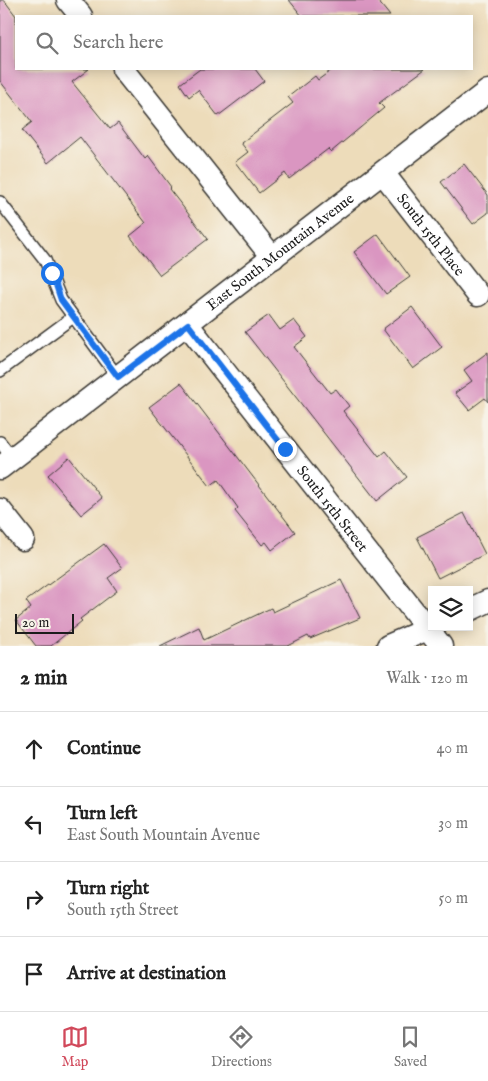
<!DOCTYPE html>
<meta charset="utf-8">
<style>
body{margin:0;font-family:"IM FELL English",serif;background:#f6f6f6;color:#222}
.controls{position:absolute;right:15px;bottom:15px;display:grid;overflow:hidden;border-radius:0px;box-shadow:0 2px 12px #0003}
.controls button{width:45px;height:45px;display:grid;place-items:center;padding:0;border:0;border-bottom:1px solid #e0e0e0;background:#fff;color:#222;font:25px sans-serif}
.scale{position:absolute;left:15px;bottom:12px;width:59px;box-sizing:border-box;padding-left:5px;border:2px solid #1c1c1c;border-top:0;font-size:14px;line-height:18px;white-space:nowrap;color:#1c1c1c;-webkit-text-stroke:4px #f7f3e8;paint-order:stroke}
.stop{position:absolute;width:15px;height:15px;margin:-11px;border:4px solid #1a73e8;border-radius:50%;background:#fff}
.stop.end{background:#1a73e8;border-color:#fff;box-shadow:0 1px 5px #0008}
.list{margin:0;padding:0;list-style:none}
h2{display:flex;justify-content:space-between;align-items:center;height:65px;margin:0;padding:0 20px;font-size:21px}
h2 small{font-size:16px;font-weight:400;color:#767676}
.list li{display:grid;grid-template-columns:32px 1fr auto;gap:15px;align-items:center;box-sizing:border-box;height:75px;padding:0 20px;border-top:1px solid #e0e0e0}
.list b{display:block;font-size:19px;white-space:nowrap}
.list p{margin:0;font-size:16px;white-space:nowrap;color:#767676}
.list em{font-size:16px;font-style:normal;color:#767676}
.icon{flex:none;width:28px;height:28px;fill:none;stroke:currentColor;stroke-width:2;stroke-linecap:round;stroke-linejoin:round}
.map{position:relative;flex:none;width:488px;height:646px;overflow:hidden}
.search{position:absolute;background:#fff;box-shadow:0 2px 12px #0003;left:15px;right:15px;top:15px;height:55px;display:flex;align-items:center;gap:12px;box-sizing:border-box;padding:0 18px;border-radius:0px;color:#767676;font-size:19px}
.sheet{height:365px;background:#fff}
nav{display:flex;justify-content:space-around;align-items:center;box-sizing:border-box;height:70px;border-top:1px solid #e0e0e0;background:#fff;font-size:14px;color:#767676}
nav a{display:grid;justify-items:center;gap:2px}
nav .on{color:#d1495b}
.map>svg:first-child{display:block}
.building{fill:#da96c1}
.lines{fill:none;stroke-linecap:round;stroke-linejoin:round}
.service-casing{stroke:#3b3934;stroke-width:14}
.minor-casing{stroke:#3b3934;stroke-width:25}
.service{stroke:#fff;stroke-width:11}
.minor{stroke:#fff;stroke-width:22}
.route{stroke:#1a73e8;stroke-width:6}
.labels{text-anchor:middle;stroke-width:4;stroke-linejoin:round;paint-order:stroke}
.street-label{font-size:15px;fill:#1c1c1c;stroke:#f7f3e8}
</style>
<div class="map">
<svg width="488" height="646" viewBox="0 0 488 646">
<rect width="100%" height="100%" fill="#f7f3e8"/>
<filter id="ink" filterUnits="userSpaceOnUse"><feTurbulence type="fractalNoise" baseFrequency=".02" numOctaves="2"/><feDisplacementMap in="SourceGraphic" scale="10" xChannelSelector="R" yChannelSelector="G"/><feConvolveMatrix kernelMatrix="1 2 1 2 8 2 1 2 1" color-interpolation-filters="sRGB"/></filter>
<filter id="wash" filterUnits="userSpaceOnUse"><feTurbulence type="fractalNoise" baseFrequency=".0096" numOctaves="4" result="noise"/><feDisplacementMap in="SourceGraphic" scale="20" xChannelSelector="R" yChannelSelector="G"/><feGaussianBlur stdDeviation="1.12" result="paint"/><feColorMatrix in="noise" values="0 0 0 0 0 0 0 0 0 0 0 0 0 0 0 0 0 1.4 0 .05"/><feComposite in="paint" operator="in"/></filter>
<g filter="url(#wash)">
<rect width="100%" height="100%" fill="#eddcba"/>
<g id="blocks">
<path class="building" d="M0,0H4L16,16V69H89L72,82L110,129L118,123L145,159L148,156L171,187L169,189L208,239L160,275L130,236L146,223L80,137L48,163L22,130L32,122L0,81Z
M289,0H377L390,16H302Z
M200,69H255L264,81L218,116L198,90L189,97L180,84Z
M333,69H425L379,103L384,108L331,152L328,149L289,179L285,173L259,193L235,162L248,152L241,143L293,103L288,97L315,76L318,80Z
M464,164L488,195V213L473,224L441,182Z
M378,234L410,277L386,294L354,252Z
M412,307L442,347L413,369L383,329Z
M269,315L280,330L294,320L307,337L294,347L330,393L336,389L349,406L343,411L379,457L386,451L407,477L377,501L245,332Z
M488,352V402L485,398L469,410L455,393L472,381L464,370Z
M181,383L295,532L272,550L266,542L262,545L235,511L238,508L218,480L210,486L149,407Z
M69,457L102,498L81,515L48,475Z
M464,513L485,554L438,578L417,537Z
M104,544L122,568L108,578L117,591L80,619L82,621L51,646H36L16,620L31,608L26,601Z
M341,580L360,618L310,639L308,636L288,646H160L199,627L204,640L271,608L273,612Z"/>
</g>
</g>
<g filter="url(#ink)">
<use href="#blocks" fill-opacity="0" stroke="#3b3934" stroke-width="1"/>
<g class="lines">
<g class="service-casing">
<path id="service" d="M0,202L45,260L61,300L118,377
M0,371L73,317
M0,442L12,458"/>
</g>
<g class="minor-casing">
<g id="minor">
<path d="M68,0L81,16"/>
<path d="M123,69L273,258"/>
<path id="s1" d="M383,173L478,295"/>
<path id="s2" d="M187,324L441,646"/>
<path id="s3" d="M0,468L488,91"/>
<path d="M0,510L23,539"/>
<path d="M469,610L488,601"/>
<path d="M388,646L432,627"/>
</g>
</g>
<use href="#service" class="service"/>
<use href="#minor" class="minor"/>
</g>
</g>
<g class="lines" filter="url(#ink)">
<path class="route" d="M52,273L61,300L118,377L188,324L285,449"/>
</g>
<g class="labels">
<g class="street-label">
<text dy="5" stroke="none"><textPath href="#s1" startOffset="78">South 15th Place</textPath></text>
<text dy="5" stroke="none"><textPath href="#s3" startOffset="354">East South Mountain Avenue</textPath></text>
<text dy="5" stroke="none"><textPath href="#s2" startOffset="235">South 15th Street</textPath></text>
</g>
</g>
</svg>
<div class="controls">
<button><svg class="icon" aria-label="layers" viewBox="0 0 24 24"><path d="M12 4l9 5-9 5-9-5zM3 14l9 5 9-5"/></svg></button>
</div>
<div class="scale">20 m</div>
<div class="stop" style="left:52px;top:273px"></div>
<div class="stop end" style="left:285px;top:449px"></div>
<div class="search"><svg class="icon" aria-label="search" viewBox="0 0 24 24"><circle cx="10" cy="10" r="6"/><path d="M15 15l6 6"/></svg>Search here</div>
</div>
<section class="sheet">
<h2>2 min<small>Walk · 120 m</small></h2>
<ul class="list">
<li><svg class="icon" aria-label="ahead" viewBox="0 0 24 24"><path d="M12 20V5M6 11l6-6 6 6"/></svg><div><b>Continue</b></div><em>40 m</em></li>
<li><svg class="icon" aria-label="left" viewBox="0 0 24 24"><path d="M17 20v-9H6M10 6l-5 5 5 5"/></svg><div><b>Turn left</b><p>East South Mountain Avenue</p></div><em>30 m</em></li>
<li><svg class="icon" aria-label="right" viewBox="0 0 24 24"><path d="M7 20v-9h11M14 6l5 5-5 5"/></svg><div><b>Turn right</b><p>South 15th Street</p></div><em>50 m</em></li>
<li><svg class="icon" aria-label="arrive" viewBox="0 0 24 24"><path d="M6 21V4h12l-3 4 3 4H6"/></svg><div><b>Arrive at destination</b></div></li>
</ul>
</section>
<nav>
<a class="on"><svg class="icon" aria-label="map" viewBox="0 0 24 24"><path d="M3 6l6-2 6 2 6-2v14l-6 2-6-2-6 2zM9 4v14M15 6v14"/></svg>Map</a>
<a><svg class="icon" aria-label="directions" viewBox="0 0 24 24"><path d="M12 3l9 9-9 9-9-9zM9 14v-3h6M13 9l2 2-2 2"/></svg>Directions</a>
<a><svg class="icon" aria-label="saved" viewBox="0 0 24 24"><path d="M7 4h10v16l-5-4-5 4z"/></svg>Saved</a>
</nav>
